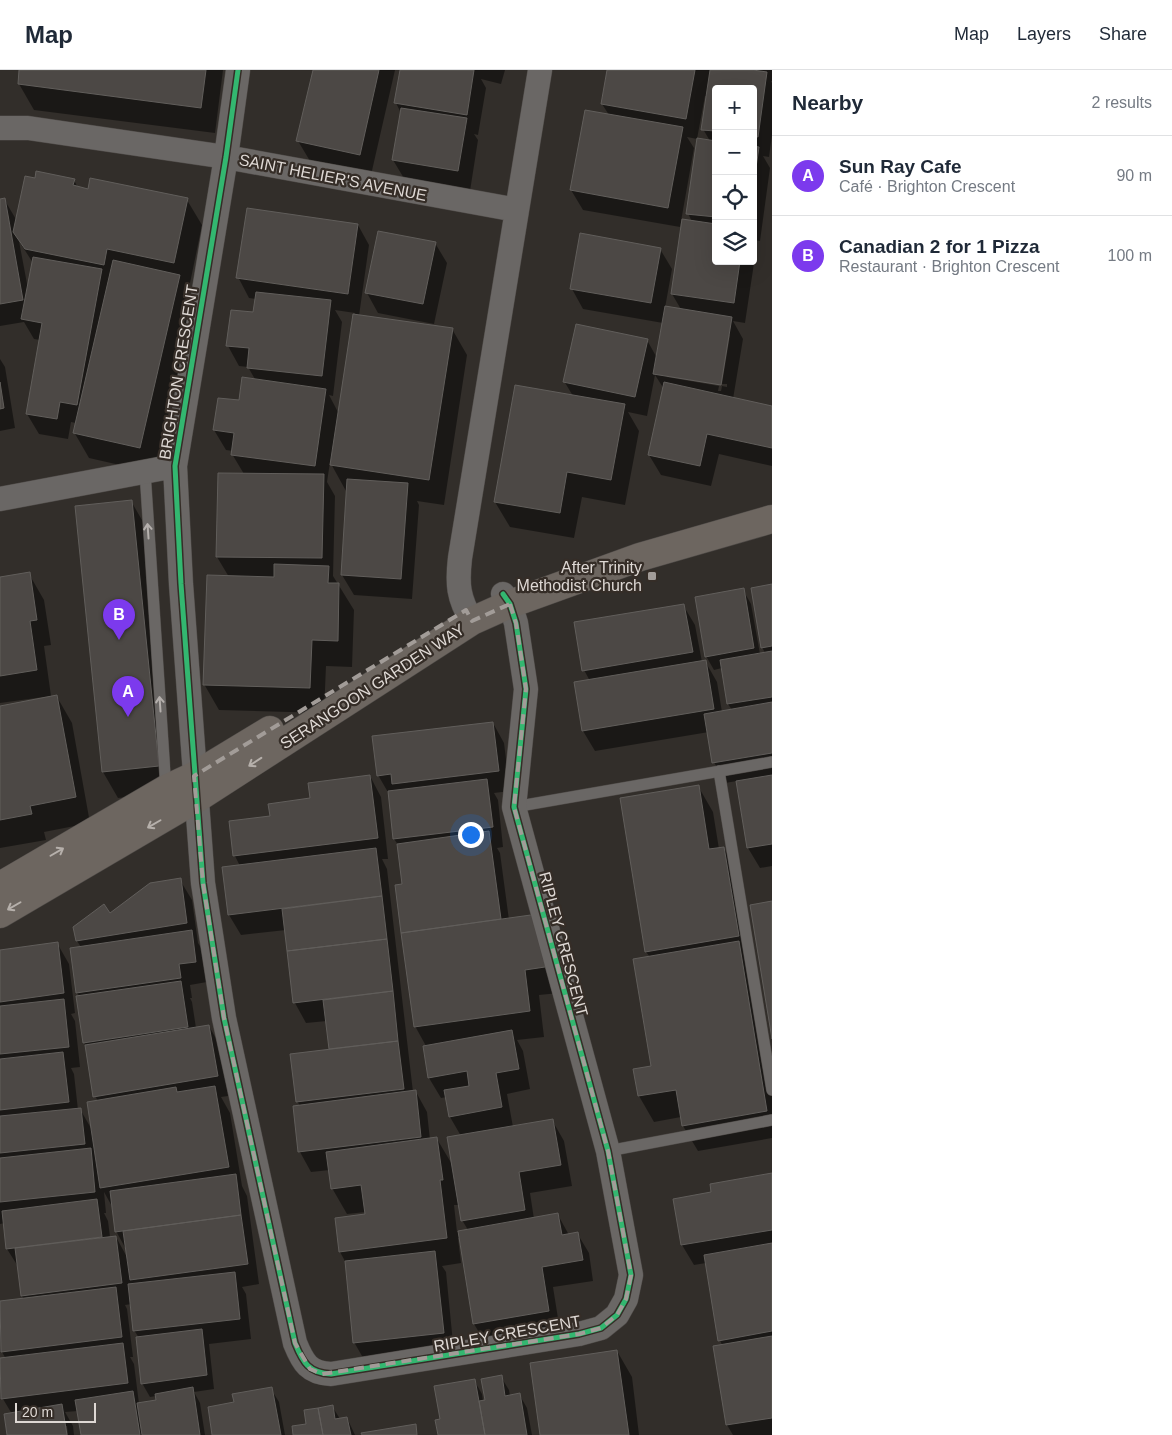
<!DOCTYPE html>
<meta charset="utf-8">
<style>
body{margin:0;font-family:Helvetica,sans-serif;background:#f2f2f3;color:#1f2937}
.controls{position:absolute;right:15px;top:15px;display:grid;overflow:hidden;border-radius:5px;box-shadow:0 5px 20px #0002}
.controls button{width:45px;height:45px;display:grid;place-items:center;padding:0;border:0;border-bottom:1px solid #e0e1e3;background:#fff;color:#1f2937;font:25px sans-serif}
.scale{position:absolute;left:15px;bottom:12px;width:81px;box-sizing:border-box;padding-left:5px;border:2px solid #ded8d4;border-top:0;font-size:14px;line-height:18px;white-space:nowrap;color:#ded8d4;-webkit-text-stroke:4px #352d27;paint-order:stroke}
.you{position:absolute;left:470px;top:764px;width:18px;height:18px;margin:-12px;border:4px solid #fff;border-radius:50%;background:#1a73e8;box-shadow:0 0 0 8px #1a73e833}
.badge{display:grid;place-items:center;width:32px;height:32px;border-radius:50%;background:#7c3aed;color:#fff;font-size:16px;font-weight:700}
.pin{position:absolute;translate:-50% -41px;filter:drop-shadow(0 1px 2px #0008)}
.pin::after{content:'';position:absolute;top:26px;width:18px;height:15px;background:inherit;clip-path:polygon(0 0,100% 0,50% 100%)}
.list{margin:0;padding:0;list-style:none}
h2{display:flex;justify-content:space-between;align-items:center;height:65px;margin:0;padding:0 20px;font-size:21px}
h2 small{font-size:16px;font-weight:400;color:#747a83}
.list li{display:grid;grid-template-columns:32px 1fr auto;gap:15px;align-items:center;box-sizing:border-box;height:80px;padding:0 20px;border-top:1px solid #e0e1e3}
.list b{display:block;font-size:19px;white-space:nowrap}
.list p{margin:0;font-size:16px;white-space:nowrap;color:#747a83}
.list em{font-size:16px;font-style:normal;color:#747a83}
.icon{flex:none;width:28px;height:28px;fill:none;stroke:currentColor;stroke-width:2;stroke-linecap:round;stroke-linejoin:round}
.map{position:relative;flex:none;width:772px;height:1365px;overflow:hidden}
header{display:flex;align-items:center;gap:30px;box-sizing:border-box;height:70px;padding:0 25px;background:#fff;border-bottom:1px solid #e0e1e3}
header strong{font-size:24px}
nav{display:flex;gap:28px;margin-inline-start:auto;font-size:18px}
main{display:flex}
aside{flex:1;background:#fff}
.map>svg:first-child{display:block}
.shadow{fill:#0007;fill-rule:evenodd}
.building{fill:#4c4845;stroke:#615e5b}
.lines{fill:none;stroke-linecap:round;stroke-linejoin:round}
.lane-casing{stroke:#4d4946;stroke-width:12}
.street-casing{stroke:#4d4946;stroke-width:25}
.secondary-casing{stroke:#4d4946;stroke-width:29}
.lane{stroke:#6a6765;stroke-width:11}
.street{stroke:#6a6765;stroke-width:24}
.secondary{stroke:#6d6660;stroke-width:28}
.cycleway-casing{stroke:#352d27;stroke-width:8}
.cycleway{stroke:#33b770;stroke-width:5}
.oneway{stroke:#b5b0ad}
.oneway2{stroke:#b6b0ab}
.marked{fill:none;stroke:#a29c98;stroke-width:4;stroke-dasharray:10 6;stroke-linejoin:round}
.poi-dot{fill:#a29c98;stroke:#352d27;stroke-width:2}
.labels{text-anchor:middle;stroke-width:4.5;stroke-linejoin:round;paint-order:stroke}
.street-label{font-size:16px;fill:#ded8d4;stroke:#352d27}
.poi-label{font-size:16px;fill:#ded8d4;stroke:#352d27;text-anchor:end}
</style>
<header>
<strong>Map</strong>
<nav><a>Map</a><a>Layers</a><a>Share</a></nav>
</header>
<main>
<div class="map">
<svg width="772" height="1365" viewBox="0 0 772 1365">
<rect width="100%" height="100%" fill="#322e2a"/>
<path class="shadow" d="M21,0H223L215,63L34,40L19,14Z
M314,0H395L371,105L310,91L298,71Z
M401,0H505L501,14L481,9L486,18L478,65L474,64L478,70L470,121L405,110L393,90L401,43L396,33Z
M608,0H772V11H771L772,13V65L769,87L763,86L770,98L760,171L753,170V19H716V191H753V175L756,180L745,253L733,251L743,269L733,329L772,337V396L719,384L711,416L661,405L649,385L664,319L655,305L647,346L628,342L639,361L625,435L582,427L574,468L510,457L495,432L573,326L564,311L647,270L657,288L663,253L583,239L572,219L660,179L672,199L665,238L682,241L672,224L692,152L688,143L710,71L703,59L707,26H705L697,69L687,67L694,78L680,157L583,140L571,120L609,45L602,34ZM728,265H730L722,314H727V317L722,316L721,321H718L719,316L667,307V305Z
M36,109L74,110L78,118L89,120L187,130L202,155L189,218H186L194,232L155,403L89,388L74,362L76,353L71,352L68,369L39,364L27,344L40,270L34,269L24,252L0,256V130L4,129L17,151ZM19,171L33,193L28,219Z
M358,155L369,175L359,246L452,259L467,285L444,435L417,431L419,435L412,529L354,525L342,505L346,421L330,392L327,412L335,426L333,506L354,540L352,597L326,596L324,643L219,640L204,614L229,507L217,487L244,404L232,384L233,381L226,380L214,360L256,311L248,297L239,296L228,276L254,243L256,229L249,228L238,207ZM335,240L355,243L339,344L329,325L333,326L342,252Z
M435,173L447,193L434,254L378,243L367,223Z
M0,289L5,297L15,358L0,361Z
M131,431L146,457L173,722L118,728L103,702L76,437Z
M29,504L44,530L51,575L44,576L51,626L0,633V508Z
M772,515V796L760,798L748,778L737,711L725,713L714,692L709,662L595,681L583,661L576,613L590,611L584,600L683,535L695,555L702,592L705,591L717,612L722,642L732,640L728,634L722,598L714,600L706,586L743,520L751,534L760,584L765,583L762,577Z
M57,627L72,653L90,753L44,762L46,770L0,778V638Z
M493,653L504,673L510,721L494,723L498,730L503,777L497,778L500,783L509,850L537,846L559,923L539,925L544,967L517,970L523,981L530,1019L507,1024L513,1057L552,1050L564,1071L572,1116L530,1123L534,1149L558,1145L569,1165L577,1163L589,1183L593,1211L553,1217L560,1261L486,1274L474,1254L460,1168H458L461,1193L442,1196L446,1202L454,1283L366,1293L354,1272L346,1193L340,1182L336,1149L366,1145V1142L347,1144L332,1118L330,1100L311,1102L300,1082V1036L297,1031L330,981L327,951L306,953L295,933L286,860L241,865L229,845L224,798L240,796L235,786L271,747L370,706L381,727L388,789H382L387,799L413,1022H416L427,1042L430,1070L437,1069L453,1096L461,1066L450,1047L447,1027L441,1028L429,1008L424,977L426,976L415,956L396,816L404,815L399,776L394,769L389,724L378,705ZM454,1135H459L462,1150L468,1160L457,1162Z
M698,716L713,742L719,779L724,778L738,804L772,1012V1068L698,1081L683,1056L681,1047L654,1052L639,1026L635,1000L652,997L650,887L646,882Z
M180,810L192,830L198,873L203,881L207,912L190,915L192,928H190L192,932L196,958L209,956L220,976L228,1026L221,1027L230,1043L242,1116L247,1126L259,1214L242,1217L246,1224L251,1269L209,1274L214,1319L194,1322L200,1333L205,1365H82L78,1341L65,1342L73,1356L74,1365H68L67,1356H64L65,1365H8L12,1344L3,1329L0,1308V1289H6L2,1282L0,1266V1233L24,1230L22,1226L19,1198L7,1179L5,1153L0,1154V881L57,873L69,894L75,943L71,944L75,951L80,997L71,998L74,1004L78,1040L80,1039L92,1060L98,1031L95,1026L87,977L84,972L80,927L77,923L81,877L77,871L110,845ZM104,1122L113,1138L116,1161L127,1181L128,1189L116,1167H110L108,1151L104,1143H106ZM132,1234L134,1260L139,1268L142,1313L150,1327L156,1326L157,1331L139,1334L134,1294L130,1287H133L127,1239L125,1235Z
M772,1104V1365H733L727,1355L714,1277L722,1275L720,1270L706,1193L694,1195L682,1175L713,1123Z
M617,1281L632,1307L639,1365H541Z
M501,1307L509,1320L510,1326L519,1324L527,1338L532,1365H439L441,1350L474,1310L482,1324L483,1331H486Z
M271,1319L279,1332L285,1365H213L235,1333Z
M332,1336L340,1349L347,1348L355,1365H295Z"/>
<path class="building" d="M19,0H206L201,38L18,14Z
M313,0H379L360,85L296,71Z
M400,0H474L467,45L394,33Z
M607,0H695L686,49L601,34Z
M710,0H753L767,2L758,67L753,66V19H716V61L701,60Z
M401,38L467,48L458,101L392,90Z
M585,40L683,57L668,138L570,120Z
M697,68L716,71V147L686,144Z
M753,76L759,77L753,118Z
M36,101L75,109L73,115L88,119L90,108L188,128L174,193L107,179L104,195L25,179L13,162L25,106L35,108Z
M5,128L23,230L0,234V129Z
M247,138L358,154L348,224L236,208Z
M682,149L716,154V191H740L734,233L671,224Z
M378,161L436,172L423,234L365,223Z
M580,163L661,178L651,233L570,219Z
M33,187L102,199L77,335L60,332L57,349L26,344L42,253L21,249Z
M113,190L180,205L140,378L73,363Z
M256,222L331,230L322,306L247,298L249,278L226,276L231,240L253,242Z
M665,236L732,247L721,315L653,304Z
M353,244L453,258L429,410L330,395Z
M576,254L648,269L635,327L563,312Z
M242,307L326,319L315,396L231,385L234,363L213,360L218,328L239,330Z
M0,312L4,338L0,339Z
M664,312L772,336V378L707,364L700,396L648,385Z
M515,315L625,334L611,410L567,402L560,443L494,432Z
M218,403L324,404L322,488L216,487Z
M347,409L408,413L401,509L341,505Z
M132,430L159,696L102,702L75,436Z
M274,494L329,496L328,513H339L338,571L312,570L310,618L203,615L207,505L274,507Z
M30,502L37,550L30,551L37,600L0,606V507Z
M772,514V576L761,578L751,518Z
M744,518L754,578L705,587L695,527Z
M684,534L693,582L582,601L574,552Z
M772,581V627L727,634L720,590Z
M706,590L714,639L582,661L574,612Z
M57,625L76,727L30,736L32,744L0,750V636Z
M772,632V683L712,693L704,644Z
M493,652L499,701L392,714L391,704L377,706L372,666Z
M370,705L378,768L233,786L229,751L270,746L268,734L310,728L308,713Z
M772,705V774L747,778L736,711Z
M487,709L493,757L393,769L388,721Z
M699,715L709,779L724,777L739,866L645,882L620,728Z
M489,761L501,849L401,863L395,815L402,814L397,774Z
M376,778L382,826L228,845L222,797Z
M181,808L187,853L76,871L73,857L104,834L110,843L150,813Z
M382,826L387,869L287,881L282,839Z
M772,831V969L750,835Z
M538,844L545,897L525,900L530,941L414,957L401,863Z
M192,860L196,892L179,894L181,908L76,923L70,878Z
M387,869L393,921L293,933L287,881Z
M739,871L767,1041L682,1056L676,1020L638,1026L633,999L651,996L633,889Z
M58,872L64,923L0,932V880Z
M181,911L188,957L83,973L76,926Z
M393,921L398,971L329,979L323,930Z
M64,929L69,977L0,984V936Z
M209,955L218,1006L93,1027L85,975Z
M512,960L519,999L496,1003L502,1037L449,1047L444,1020L469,1016L467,1001L428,1008L423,976Z
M398,971L404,1019L296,1032L290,984Z
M63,982L69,1032L0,1040V989Z
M215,1016L229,1097L100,1118L87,1032L176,1017L177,1022Z
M416,1020L421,1067L298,1082L293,1036Z
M81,1038L85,1074L0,1083V1046Z
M553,1049L561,1095L519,1102L525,1140L461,1151L447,1067Z
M437,1067L443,1110H440L447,1168L339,1182L335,1148L365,1144L361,1115L331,1119L326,1082Z
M91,1078L95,1122L0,1132V1088Z
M772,1103V1160L681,1175L673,1129L711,1122L710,1114Z
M236,1104L241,1145L115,1162L110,1121Z
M97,1129L102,1167L6,1179L2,1141Z
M558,1143L562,1165L578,1162L583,1190L542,1197L549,1241L473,1254L458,1161Z
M241,1145L248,1194L130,1210L123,1161Z
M116,1166L122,1213L21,1226L15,1178Z
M772,1173V1261L718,1271L704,1185Z
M435,1181L444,1263L353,1273L345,1191Z
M235,1202L240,1249L133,1261L128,1214Z
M116,1217L122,1267L1,1282L0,1231Z
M202,1259L207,1305L141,1314L136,1267Z
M772,1266V1348L726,1355L713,1276Z
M123,1273L128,1313L1,1329L0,1288Z
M617,1280L629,1365H540L530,1293Z
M502,1305L505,1326L520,1323L527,1365H485L479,1331L485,1330L481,1309Z
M475,1309L485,1365H438L435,1350L440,1349L434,1316Z
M193,1317L200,1365H142L137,1333L156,1330L155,1324Z
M272,1317L281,1365H212L208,1337L234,1332L232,1324Z
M133,1321L140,1365H81L75,1330Z
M62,1334L67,1365H7L4,1344Z
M333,1335L335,1349L347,1347L351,1365H323L318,1338Z
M318,1338L323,1365H293L292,1356L306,1354L304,1340Z
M416,1354L417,1365H362L361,1363Z"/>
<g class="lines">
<g class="lane-casing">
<path id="lane" d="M145,402L166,719
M719,701L772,1020
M514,737L772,692
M608,1081L772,1050"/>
</g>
<g class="street-casing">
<path id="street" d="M238,0L226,87L175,396L181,514L203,813L224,948L295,1273C303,1293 309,1303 331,1304L579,1264L601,1258L617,1245L626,1229L631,1205L608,1081L514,737L526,619L516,553L510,534L503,524
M0,58H28L226,87L517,140
M0,429L175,396
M472,551C458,528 457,514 460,488L540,0"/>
</g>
<g class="secondary-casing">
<path id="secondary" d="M0,816L166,719L194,706L270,660
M0,844L196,729L472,551L510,534L640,487L772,449"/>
</g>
<use href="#lane" class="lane"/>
<use href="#street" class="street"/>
<use href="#secondary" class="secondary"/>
<g class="cycleway-casing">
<path id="cycleway" d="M238,0L226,87L175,396L181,514L203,813L224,948L295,1273C303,1293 309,1303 331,1304L579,1264L601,1258L617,1245L626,1229L631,1205L608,1081L514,737L526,619L516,553L510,534L503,524"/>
</g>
<use href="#cycleway" class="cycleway"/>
</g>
<defs><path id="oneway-shaft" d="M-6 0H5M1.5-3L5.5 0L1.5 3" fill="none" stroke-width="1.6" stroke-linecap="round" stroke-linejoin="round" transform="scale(1.25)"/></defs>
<g class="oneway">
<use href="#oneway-shaft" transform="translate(148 461) rotate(-94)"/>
<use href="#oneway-shaft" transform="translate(160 634) rotate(-94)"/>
</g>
<g class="oneway2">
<use href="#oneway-shaft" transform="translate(255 692) rotate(147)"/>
<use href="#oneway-shaft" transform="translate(154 754) rotate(150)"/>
<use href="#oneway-shaft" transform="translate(57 782) rotate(-30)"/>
<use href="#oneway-shaft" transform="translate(14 836) rotate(150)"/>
</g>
<path class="marked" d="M510,534L516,553L526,619L514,737L608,1081L631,1205L626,1229L617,1245L601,1258L579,1264L322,1304L310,1299L295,1273L224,948L203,813L194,706L466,540L472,551Z"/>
<rect class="poi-dot" x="647" y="501" width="10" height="10" rx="2.5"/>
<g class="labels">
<g class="street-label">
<text transform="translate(333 107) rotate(11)" y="6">SAINT HELIER'S AVENUE</text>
<text transform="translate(178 302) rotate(-81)" y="6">BRIGHTON CRESCENT</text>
<text transform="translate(372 616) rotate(-33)" y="6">SERANGOON GARDEN WAY</text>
<text transform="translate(564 874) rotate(75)" y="6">RIPLEY CRESCENT</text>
<text transform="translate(507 1263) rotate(-10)" y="6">RIPLEY CRESCENT</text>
</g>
<g class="poi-label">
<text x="642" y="503">After Trinity<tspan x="642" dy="18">Methodist Church</tspan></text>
</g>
</g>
</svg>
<div class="controls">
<button>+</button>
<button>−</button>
<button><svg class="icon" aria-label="locate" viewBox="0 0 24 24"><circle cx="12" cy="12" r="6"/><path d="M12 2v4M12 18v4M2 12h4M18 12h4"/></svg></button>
<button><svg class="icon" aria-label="layers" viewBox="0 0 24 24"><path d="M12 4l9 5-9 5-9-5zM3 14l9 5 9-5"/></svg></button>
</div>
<div class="scale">20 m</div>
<div class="you"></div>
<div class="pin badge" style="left:128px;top:647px">A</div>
<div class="pin badge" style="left:119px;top:570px">B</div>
</div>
<aside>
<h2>Nearby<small>2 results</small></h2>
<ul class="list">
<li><span class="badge">A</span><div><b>Sun Ray Cafe</b><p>Café · Brighton Crescent</p></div><em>90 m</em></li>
<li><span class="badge">B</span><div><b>Canadian 2 for 1 Pizza</b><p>Restaurant · Brighton Crescent</p></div><em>100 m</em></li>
</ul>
</aside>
</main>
